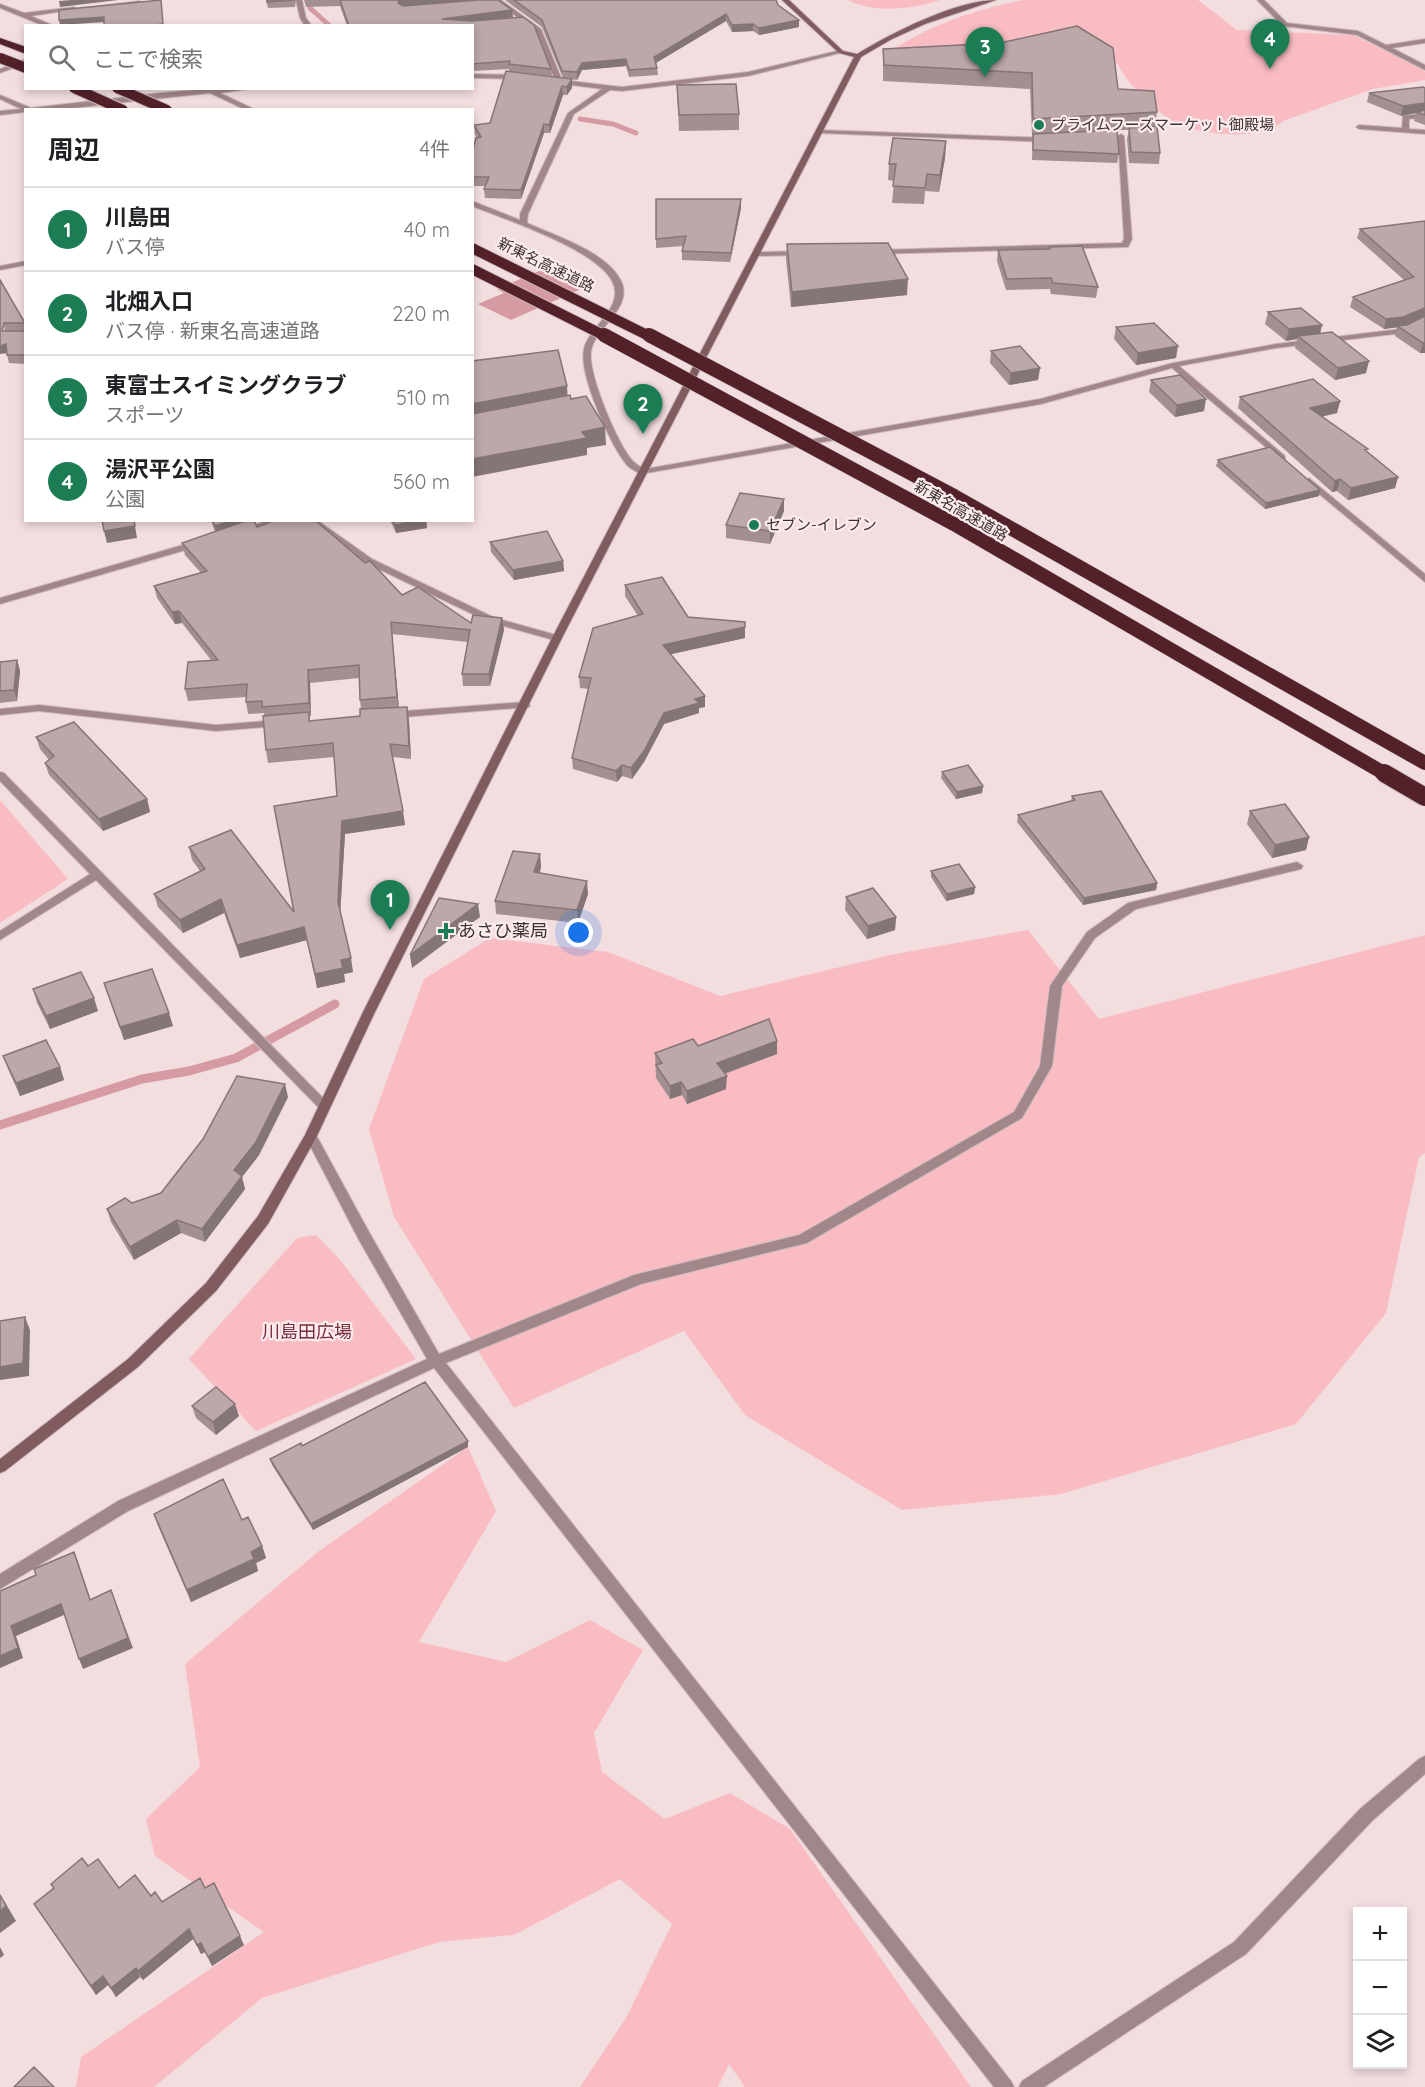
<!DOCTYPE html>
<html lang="ja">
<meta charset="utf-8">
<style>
body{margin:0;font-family:Quicksand,"Noto Sans JP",sans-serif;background:#f2f2f2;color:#202124}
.controls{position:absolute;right:18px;bottom:18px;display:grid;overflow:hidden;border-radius:0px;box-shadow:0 3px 9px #0003}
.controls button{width:54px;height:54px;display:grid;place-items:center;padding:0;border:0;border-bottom:2px solid #e0e0e0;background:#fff;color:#202124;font:30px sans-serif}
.you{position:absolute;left:579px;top:933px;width:21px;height:21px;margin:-15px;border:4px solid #fff;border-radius:50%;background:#1a73e8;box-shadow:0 0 0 9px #1a73e833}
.badge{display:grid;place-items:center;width:39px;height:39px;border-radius:50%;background:#1c7d55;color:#fff;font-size:20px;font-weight:700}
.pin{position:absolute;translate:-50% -50px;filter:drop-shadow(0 2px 3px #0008)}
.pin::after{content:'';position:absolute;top:32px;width:21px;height:18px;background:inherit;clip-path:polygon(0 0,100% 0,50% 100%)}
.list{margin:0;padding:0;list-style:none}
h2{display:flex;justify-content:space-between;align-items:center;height:78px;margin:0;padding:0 24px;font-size:26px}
h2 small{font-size:20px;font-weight:400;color:#757577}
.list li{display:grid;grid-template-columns:39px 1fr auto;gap:18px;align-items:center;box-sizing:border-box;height:84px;padding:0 24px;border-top:2px solid #e0e0e0}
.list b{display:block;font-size:22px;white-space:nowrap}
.list p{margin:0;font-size:20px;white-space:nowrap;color:#757577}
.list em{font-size:20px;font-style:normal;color:#757577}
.icon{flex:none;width:33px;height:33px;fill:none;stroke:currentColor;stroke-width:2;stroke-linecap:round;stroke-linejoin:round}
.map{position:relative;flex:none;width:1425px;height:2087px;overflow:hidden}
.search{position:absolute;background:#fff;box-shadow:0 3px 9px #0003;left:24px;top:24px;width:450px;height:66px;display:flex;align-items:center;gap:15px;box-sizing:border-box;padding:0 21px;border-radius:0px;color:#757577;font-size:22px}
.panel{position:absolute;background:#fff;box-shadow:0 3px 9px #0003;left:24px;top:108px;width:450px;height:414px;border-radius:0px}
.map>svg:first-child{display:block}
.green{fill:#fabcc3}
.water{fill:#d69aa2}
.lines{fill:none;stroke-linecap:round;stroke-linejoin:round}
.stream-far1{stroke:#d69aa2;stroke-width:5}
.stream{stroke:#d69aa2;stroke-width:9}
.street-casing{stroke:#cdbbbd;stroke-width:2}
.secondary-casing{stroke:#cdbbbd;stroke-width:2}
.highway-casing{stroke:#cdbbbd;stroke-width:2}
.street{fill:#a2878a;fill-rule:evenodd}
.secondary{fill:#805b60;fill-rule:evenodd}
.highway{fill:#52212a;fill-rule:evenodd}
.highway-bridge-far2-casing{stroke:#cdbbbd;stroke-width:12;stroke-linecap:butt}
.highway-bridge-far1-casing{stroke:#cdbbbd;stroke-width:15;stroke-linecap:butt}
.highway-bridge-casing{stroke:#cdbbbd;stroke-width:20;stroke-linecap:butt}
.highway-bridge-far2{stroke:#52212a;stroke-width:10}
.highway-bridge-far1{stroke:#52212a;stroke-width:14}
.highway-bridge{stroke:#52212a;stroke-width:18}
.wall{fill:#a29091;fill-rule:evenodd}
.shaded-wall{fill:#847576}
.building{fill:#bca7a9;stroke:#847576;stroke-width:1.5}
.poi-dot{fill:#1c7d55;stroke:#fdebed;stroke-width:2}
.labels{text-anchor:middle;stroke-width:4.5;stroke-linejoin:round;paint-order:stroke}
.far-poi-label{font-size:15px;fill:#3b3333;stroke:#fdebed;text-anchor:start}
.far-street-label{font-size:15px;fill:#3b3333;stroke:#fdebed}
.poi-label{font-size:18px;fill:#3b3333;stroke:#fdebed;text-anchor:start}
.park-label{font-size:18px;fill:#762d3c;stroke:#fdebed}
</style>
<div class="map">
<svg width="1425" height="2087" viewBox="0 0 1425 2087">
<rect width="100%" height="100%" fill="#f2dddf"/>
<path class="green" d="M848,0H940C912,9 875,14 848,0Z
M1023,0H1198L1237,30L1353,35L1417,66L1425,72V80L1373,89L1283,121C1262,143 1192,135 1168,118C1152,107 1125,82 1118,64L1073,40L885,55C926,26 974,10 1023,0Z
M0,800L68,879L0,923Z
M1028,930L1099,1019L1425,935V1153L1419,1157L1386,1313L1296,1424L1061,1494L902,1510L745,1415L684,1331L514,1408L394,1217L369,1129L424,979L490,938L608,952L720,996L890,955Z
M316,1235L341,1261L416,1359L256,1431L189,1359L297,1238Z
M468,1447L496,1511L419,1642L506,1662L590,1620L643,1650L594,1733L602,1772L665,1819L730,1793L790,1829L971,2087H745L729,2064L718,2087H580L626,2018L672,1924L620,1879L514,1935L439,1942L262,1998L154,2087H76L81,2057L264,1932L155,1856L146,1819L200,1767L185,1664L319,1551Z"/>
<path class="water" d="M551,266L590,285L511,320L478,304L504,293L497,289Z"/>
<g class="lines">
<path class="stream-far1" d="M310,0V8L330,26
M580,119L613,124L636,133"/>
<path class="stream" d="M0,1125L142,1079L189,1071L236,1058L335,1004"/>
<g class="street-casing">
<path id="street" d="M296,0H302L306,18L312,26H305L300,18Z
M494,0H501L541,29L562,80L622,87L748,72L841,50L844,52L748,76L622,91L610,90L574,114L528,214L527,223C555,236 609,252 622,283C632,310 594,328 591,352C588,374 618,446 634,462C637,465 641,467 645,469L1040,399L1173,363L1276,344L1401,329L1425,317V322L1403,333L1276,348L1179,366L1285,456V460L1282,461L1172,368L1041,404L641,474C635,471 630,469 626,464C610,444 578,373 584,349C589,326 626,307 612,281C595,249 507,220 472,206V201L520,220V214L568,113L602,89L556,83L536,31Z
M1257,0H1264L1287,23L1358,31L1386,45L1425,39V43L1392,48L1425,65V70L1357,35L1283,26Z
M140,1L138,4L103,8L100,6Z
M0,4L24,13L74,7L77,9L31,16L54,26H44L0,8Z
M26,59V63L0,73V69Z
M472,74L520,75L523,77L520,79L472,78Z
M220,88H256L220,93L256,110H246L210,93L54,110H26V112L0,115V111L21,109L0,99V95L31,108L160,93Z
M1425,113V117L1409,119V129L1425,130V134L1359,129L1356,127L1359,125L1402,128L1403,116Z
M819,130L1049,138L1052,140L1049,142L817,133V131Z
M1121,134L1124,136L1132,239L1128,247L876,254L872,252L876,250L1122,243L1124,239L1118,136Z
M805,251V255H802L757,256L753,254L757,252Z
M26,261V265L0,270V266Z
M1309,478L1425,574V582L1306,483L1305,481Z
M268,520H283L242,534L237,531Z
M306,520H317L372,559L495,618L560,636L562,638L557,641L489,622L366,563Z
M200,540L203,541V545L0,604V598Z
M525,702L530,705L529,707L391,718L386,715L391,712Z
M39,705L216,725L278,720L283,723L278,726L216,731L39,711L0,715V709Z
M0,772L4,773L328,1103L330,1106L328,1109H320L96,880L0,940V931L90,874L0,781Z
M1297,862L1303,866L1301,869L1136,909L1095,938L1062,986L1052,1066L1022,1118L807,1243L641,1284L446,1363L1011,2081L1014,2087H994L434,1368L128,1511L0,1589V1574L118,1501L427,1359L359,1240L305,1136L307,1133H315L369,1232L439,1354L634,1275L799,1235L1014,1112L1040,1066L1050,986L1087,932L1128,903Z
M1425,1756V1774L1372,1821L1246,1954L1044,2087H1019L1022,2081L1234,1942L1360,1809L1419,1759Z"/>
</g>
<g class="secondary-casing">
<path id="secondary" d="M782,0H789L843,51L857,54C891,33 957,0 996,0L925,24L892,39L861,57L562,638L375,1012L317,1136L268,1224L216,1291L138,1367L5,1471L0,1473V1459L128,1359L206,1283L258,1216L305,1135L363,1012L552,638L854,57L839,53Z"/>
</g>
<g class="highway-casing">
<path id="highway" d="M0,38L26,47V54L0,44Z"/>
</g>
<use href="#street" class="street"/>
<use href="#secondary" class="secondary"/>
<use href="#highway" class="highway"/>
<g class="highway-bridge-far2-casing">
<path id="highway-bridge-far2" d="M0,58L26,68
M74,88L123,110
M117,88L167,110
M472,248L651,337
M472,269L607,337"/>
</g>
<g class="highway-bridge-far1-casing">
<path id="highway-bridge-far1" d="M604,335L954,524L1387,775
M649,335L954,496L1425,763"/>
</g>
<g class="highway-bridge-casing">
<path id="highway-bridge" d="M1384,773L1425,797"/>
</g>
<use href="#highway-bridge-far2" class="highway-bridge-far2"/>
<use href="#highway-bridge-far1" class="highway-bridge-far1"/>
<use href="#highway-bridge" class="highway-bridge"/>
</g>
<path class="wall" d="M266,0H296L295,7L268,8Z
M304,0H498L513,17L496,19L551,69L552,76L509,71V69L472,71V26H347L340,6L306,7Z
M505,0H776L778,5L799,20V27L759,35L753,31L732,32L726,21L656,63L657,68L658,75L629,77L626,66L582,70L577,80L563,78L542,27Z
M1000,43L1118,89L1157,112L1155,126L1160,153L1159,164L1129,163L1127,139L1129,130H1117L1119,154L1117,163L1032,160L1033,135H1032L1030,89L883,81V49Z
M506,71L572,88L567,95H563L550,133H544L521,199L485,198L484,189L485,186H472V153L477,138L475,134L474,125L490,123Z
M677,85L739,114V130L679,131Z
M1425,88V125L1414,121L1416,113L1401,116L1367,102L1369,93Z
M946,141L945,158L939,192L925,191L924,204L892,203L894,181L888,180L889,164Z
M741,199V208L730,262L682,260V251L684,246L656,248V239Z
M1425,221V353H1420L1395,336L1397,327L1384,329L1350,307L1353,297L1404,280L1357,238L1360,229Z
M787,244L907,295L791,307L786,259Z
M1049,247L1098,287L1096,298L1051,294L1050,289L1006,290L997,261L998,250L1049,249Z
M0,280L25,323L26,364L9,363L7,355Z
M1268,312L1322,325L1320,334L1366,373L1335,380L1295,348L1297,339L1286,341L1265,324Z
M1116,327L1176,358L1136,365L1114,339Z
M991,351L1040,368L1038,380L1009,385L990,363Z
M1151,380L1204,411L1175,417L1149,392Z
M1240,397L1340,401L1337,413L1322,416L1398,477L1395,488L1348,500L1337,491L1332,492L1238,408Z
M1218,460L1320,490L1319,496L1265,509L1216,466Z
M784,511L770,544L726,538V525Z
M211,520H254L257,527L402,595L471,623L502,618L504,630L490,686H463L462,674L468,642L392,634L399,708L407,707L409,721L411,759L393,757L405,825L345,834L340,913L353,972L344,974L345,982L317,988L307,940L240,958L224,913L183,933L158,907L154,894L200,871L192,860L189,847L294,912L337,796L334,757L268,763L266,750L264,713L248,714L246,702V697L188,701L185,689L211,660L182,623L175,624L157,598L154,586L201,573L185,555L182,543L215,532ZM359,678L360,700L361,709L360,716L310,721V716H311L310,683Z
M390,520H426L427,528L396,533Z
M490,542L563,561L564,571L514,580L491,552Z
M625,585L688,617L745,638L670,654L705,696V707L699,708V713L664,724L644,762L632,779L622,776L617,782L573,769L572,758L589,689L580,688L579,677L638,616L625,596Z
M17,660L20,671L17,701L0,703V662Z
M36,737L147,799L150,812L103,831L49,775L45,763L49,760L40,749Z
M942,772L983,786L982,793L956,799L941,778Z
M1072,796L1157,883L1156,890L1083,905L1017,822L1018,815L1071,801Z
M1250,811L1309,837L1306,850L1272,858L1247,824Z
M540,854L541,867L540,873L588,894L578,923L496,914L495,901Z
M931,871L975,887L974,894L946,901L931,877Z
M846,897L896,917L895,930L867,939L845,910Z
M104,983L173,1026L124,1040Z
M33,989L98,1011L50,1029L37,1003Z
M777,1041V1054L725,1074L726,1089L687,1104L682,1095L670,1099L656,1078L655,1053L698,1046Z
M3,1056L60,1067L64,1080L20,1096L8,1069Z
M288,1097L259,1155L242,1177L245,1189L205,1242L181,1233L134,1260L111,1222L107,1209L132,1203L161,1193Z
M192,1406L239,1416L216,1435L196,1418Z
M302,1446L468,1447L313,1530L272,1465L270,1459Z
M154,1514L242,1520L262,1546L266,1558L256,1563L258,1571L191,1602L158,1526Z
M88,1866L119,1888L151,1896L162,1902L205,1888L244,1945L212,1966L205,1952L201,1954L193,1939L143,1980L140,1977L116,1997L108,1985L96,1995L34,1904L53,1888L51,1884Z"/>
<path class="shaded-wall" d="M72,0H118L60,7L59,1Z
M399,0H482L400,7L398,3Z
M512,10L513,17L448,26L442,19Z
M726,14V21L654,64V57Z
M104,17L105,22L60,25L59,20Z
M799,20V27L759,35V28Z
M753,24V31L732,32V25Z
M626,59V66L582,70L577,80V72L582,63Z
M572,79V88L567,95V87Z
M562,86L563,95L550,133L549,125Z
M1425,103V112H1416V113L1401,116L1403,106Z
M544,124V133L521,199V190Z
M946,141L945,158L939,192L940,175Z
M741,199V208L730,262L731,253Z
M908,279L907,295L791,307L792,292Z
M1425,308V316L1400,327L1384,329L1386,319Z
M1322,325L1319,337L1298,336L1297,339L1286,341L1289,329Z
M1423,343H1425V353H1420Z
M6,344L8,353L0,354V346Z
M1178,346L1176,358L1136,365L1138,353Z
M1369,361L1366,373L1335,380L1338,368Z
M1040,368L1038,380L1009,385L1011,373Z
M567,386L568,403L472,422V404Z
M1206,399L1204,411L1175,417L1177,405Z
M1340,401L1337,413L1308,420L1310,408Z
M605,427L606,445L587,448V455L472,477V459L582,432Z
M1398,477L1395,488L1348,500L1351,488Z
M1340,479L1337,491L1332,492L1335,481Z
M1320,490L1319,496L1265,509L1266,503Z
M784,499V511L770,544V531Z
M134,520L137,538L107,543L104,531Z
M235,520H252L216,533L215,526Z
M420,520H426L427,528L396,533L395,525Z
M563,561L564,571L514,580L513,570Z
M179,611L182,623L175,624L172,612Z
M502,618L504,630L490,686L489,674Z
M391,622L392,634L399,709L397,697Z
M745,627V638L663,656V645Z
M17,660L20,671L17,701L14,690Z
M308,670L310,683L311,716L309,703Z
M705,696V707L699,708V713L664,724L644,762L632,779L631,768L664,713L695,699Z
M407,707L409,721L411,759L409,746Z
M622,765V776L617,782L616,771Z
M983,786L982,793L956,799L957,792Z
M147,799L150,812L103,831L99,819Z
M403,811L405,825L345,834L340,916L338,902L342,821Z
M1309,837L1306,850L1272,858L1275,845Z
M540,854L541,867L535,885L534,872Z
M587,881L588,894L578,923L577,910Z
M1157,883L1156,890L1083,905L1084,898Z
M975,887L974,894L946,901L947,894Z
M221,899L224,913L183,933L180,920Z
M478,904L480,917L412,968L410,955Z
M896,917L895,930L867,939L868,926Z
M304,927L307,940L240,958L237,945Z
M351,958L353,972L344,974L345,982L317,988L315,974L341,960Z
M94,998L98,1011L50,1029L46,1016Z
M169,1013L173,1026L124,1040L120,1027Z
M777,1041V1054L717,1076V1063Z
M60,1067L64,1080L20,1096L16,1083Z
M727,1076L726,1089L687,1104V1091Z
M681,1082L682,1095L670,1099V1086Z
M285,1084L288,1097L259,1155L242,1177L245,1189L205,1242L202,1229L234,1170Z
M177,1220L181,1233L134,1260L130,1247Z
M25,1317L30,1330L29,1376L0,1380V1367Z
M235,1404L239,1416L216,1435L213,1422Z
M468,1441V1447L313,1530L311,1524Z
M262,1546L266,1558L256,1563L258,1571L191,1602L187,1590Z
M74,1552L78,1562L94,1610L90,1600Z
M115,1601L133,1648L83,1669L79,1659Z
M61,1604L66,1614L16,1636L23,1658L0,1668V1656L11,1626Z
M0,1894L16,1921L0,1933Z
M189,1929L193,1939L143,1980L138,1971Z
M240,1936L244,1945L212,1966L208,1957Z
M201,1943L205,1952L201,1954L197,1945Z
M0,1947L4,1955L0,1958Z
M136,1968L140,1977L116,1997L111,1988Z
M103,1976L108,1985L96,1995L91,1986Z"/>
<path class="building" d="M161,0L163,24L146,26H104V17L59,20V10Z
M267,0H294L267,2Z
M340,0H402H399L398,3L403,6L478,0H498L512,10L442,19L472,21L523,17L534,25L551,69L509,64L510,61L472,64V26H349Z
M514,0H776L778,5L799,20L759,28L753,24L732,25L726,14L654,57L657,68L629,70L626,59L582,63L577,72L562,71L542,20Z
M1077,26L1113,48L1118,89L1154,91L1157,112L1033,119L1032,73L884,65L883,49L1000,43Z
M506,71L572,79L567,87L562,86L549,125L544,124L521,190L484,189L489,177H472V153L476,138L481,137L474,125L490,123Z
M736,84L739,114L679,115L677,85Z
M1423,87L1425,88V103L1403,106L1369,93Z
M1425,110V115L1416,112Z
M1157,126L1160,153L1131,152L1129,128Z
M1117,130L1119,154L1033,150V134Z
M893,138L946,141L940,175L927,174L925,188L893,186L896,164H889Z
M656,199H741L731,253L682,251L686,236L656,239Z
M1425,221V308L1403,317L1386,319L1353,297L1414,277L1360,229Z
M888,243L908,279L792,292L787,244Z
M1082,246L1098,287L1053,283L1051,278L1007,279L998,250L1050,249L1049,247Z
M0,280L25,323H4L2,331H24L26,325V355H7L6,344L0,346Z
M1301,308L1322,325L1289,329L1268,312Z
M1425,316V343H1423L1397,326L1407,325Z
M1154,323L1178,346L1138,353L1116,327Z
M1332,332L1369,361L1338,368L1298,336Z
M1020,346L1040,368L1011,373L991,351Z
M558,350L567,386L472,404V361Z
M1180,375L1206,399L1177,405L1151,380Z
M1313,379L1340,401L1310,408L1368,449L1365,450L1398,477L1351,488L1340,479L1335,481L1240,397Z
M570,395L571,399L586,396L605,427L582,432L587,438L472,459V414Z
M1270,447L1320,490L1266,503L1218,460Z
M740,493L784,499L770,531L726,525Z
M102,520H134L135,526L104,531Z
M212,520H235L215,526Z
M248,520H254L257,527L275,520H315L365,563L370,561L402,595L418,587L471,623L473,615L502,618L489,674H462L470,630L391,622L397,697L360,700L359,665L308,670L309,703L262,707V701L246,702L247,684L185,689L188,662L218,660L179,611L172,612L154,586L207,571L182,543Z
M393,520H420L395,525Z
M547,531L563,561L513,570L490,542Z
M662,577L688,617L745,622V627L663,645L705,696L695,699L699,703L664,713L644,751L631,768L622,765L616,771L572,758L591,678L579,677L593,628L643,614L625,585Z
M17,660L14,690L0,691V662Z
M407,707L409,746L390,744L403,811L342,821L338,902L351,958L341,960L343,968L315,974L304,927L237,945L221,899L180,920L154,894L205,869L189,847L231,830L294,912L274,806L337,796L333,743L266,750L263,716L309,712V721L360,716V709Z
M74,722L147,799L99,819L45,763L54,756L36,737Z
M968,765L983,786L957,792L942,772Z
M1101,791L1157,883L1084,898L1018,815L1075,800L1072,796Z
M1285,804L1309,837L1275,845L1250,811Z
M513,851L540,854L534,872L587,881L577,910L495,901Z
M959,864L975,887L947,894L931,871Z
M873,888L896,917L868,926L846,897Z
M439,898L478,904L410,955Z
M152,969L169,1013L120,1027L104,983Z
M81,972L94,998L46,1016L33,989Z
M769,1019L777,1041L717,1063L727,1076L687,1091L681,1082L670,1086L656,1065L662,1063L655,1053L693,1039L698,1046Z
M46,1040L60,1067L16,1083L3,1056Z
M237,1076L285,1084L256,1142L234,1170L242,1176L202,1229L177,1220L130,1247L107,1209L125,1198L132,1203L161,1193L203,1139Z
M25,1317L23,1363L0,1367V1321Z
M425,1382L468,1441L311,1524L270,1459L301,1443L302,1446Z
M216,1387L235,1404L213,1422L192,1406Z
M223,1479L242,1520L248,1517L262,1546L251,1552L254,1559L187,1590L154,1514Z
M74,1552L90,1600L111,1590L128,1638L79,1659L61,1604L11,1626L18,1648L0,1656V1591L36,1575L34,1569Z
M82,1858L88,1866L98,1859L119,1888L135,1875L151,1896L155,1892L162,1902L200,1878L205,1888L214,1883L240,1936L208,1957L201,1943L197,1945L189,1929L138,1971L136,1968L111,1988L103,1976L91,1986L34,1904L54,1888L51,1884Z
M0,1895L6,1906L0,1911Z
M34,2067L54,2087H14Z"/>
<g class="poi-dot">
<circle cx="1039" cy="125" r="6"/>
<circle cx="754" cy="525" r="6"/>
<path d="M443 922h6v6h6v6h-6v6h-6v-6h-6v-6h6z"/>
</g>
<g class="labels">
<g class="far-poi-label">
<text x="1051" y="130">プライムフーズマーケット御殿場</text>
<text x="766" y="530">セブン-イレブン</text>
</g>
<g class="far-street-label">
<text transform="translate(546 265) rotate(26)" y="5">新東名高速道路</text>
<text transform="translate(961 511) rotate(30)" y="5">新東名高速道路</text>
</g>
<g class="poi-label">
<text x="458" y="937">あさひ薬局</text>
</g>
<g class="park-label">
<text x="307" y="1338">川島田広場</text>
</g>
</g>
</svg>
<div class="controls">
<button>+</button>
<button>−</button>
<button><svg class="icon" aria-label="layers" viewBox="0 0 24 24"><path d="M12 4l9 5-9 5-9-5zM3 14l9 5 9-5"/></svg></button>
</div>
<div class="you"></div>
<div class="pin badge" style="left:390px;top:930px">1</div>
<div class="pin badge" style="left:643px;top:434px">2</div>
<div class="pin badge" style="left:985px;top:77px">3</div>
<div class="pin badge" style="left:1270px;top:69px">4</div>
<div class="search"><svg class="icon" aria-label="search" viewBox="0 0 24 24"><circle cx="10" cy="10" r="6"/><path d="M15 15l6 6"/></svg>ここで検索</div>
<section class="panel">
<h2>周辺<small>4件</small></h2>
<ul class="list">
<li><span class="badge">1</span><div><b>川島田</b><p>バス停</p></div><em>40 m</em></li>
<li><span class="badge">2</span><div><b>北畑入口</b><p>バス停 · 新東名高速道路</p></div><em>220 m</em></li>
<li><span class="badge">3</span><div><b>東富士スイミングクラブ</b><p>スポーツ</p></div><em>510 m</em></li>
<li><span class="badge">4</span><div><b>湯沢平公園</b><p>公園</p></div><em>560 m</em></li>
</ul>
</section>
</div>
